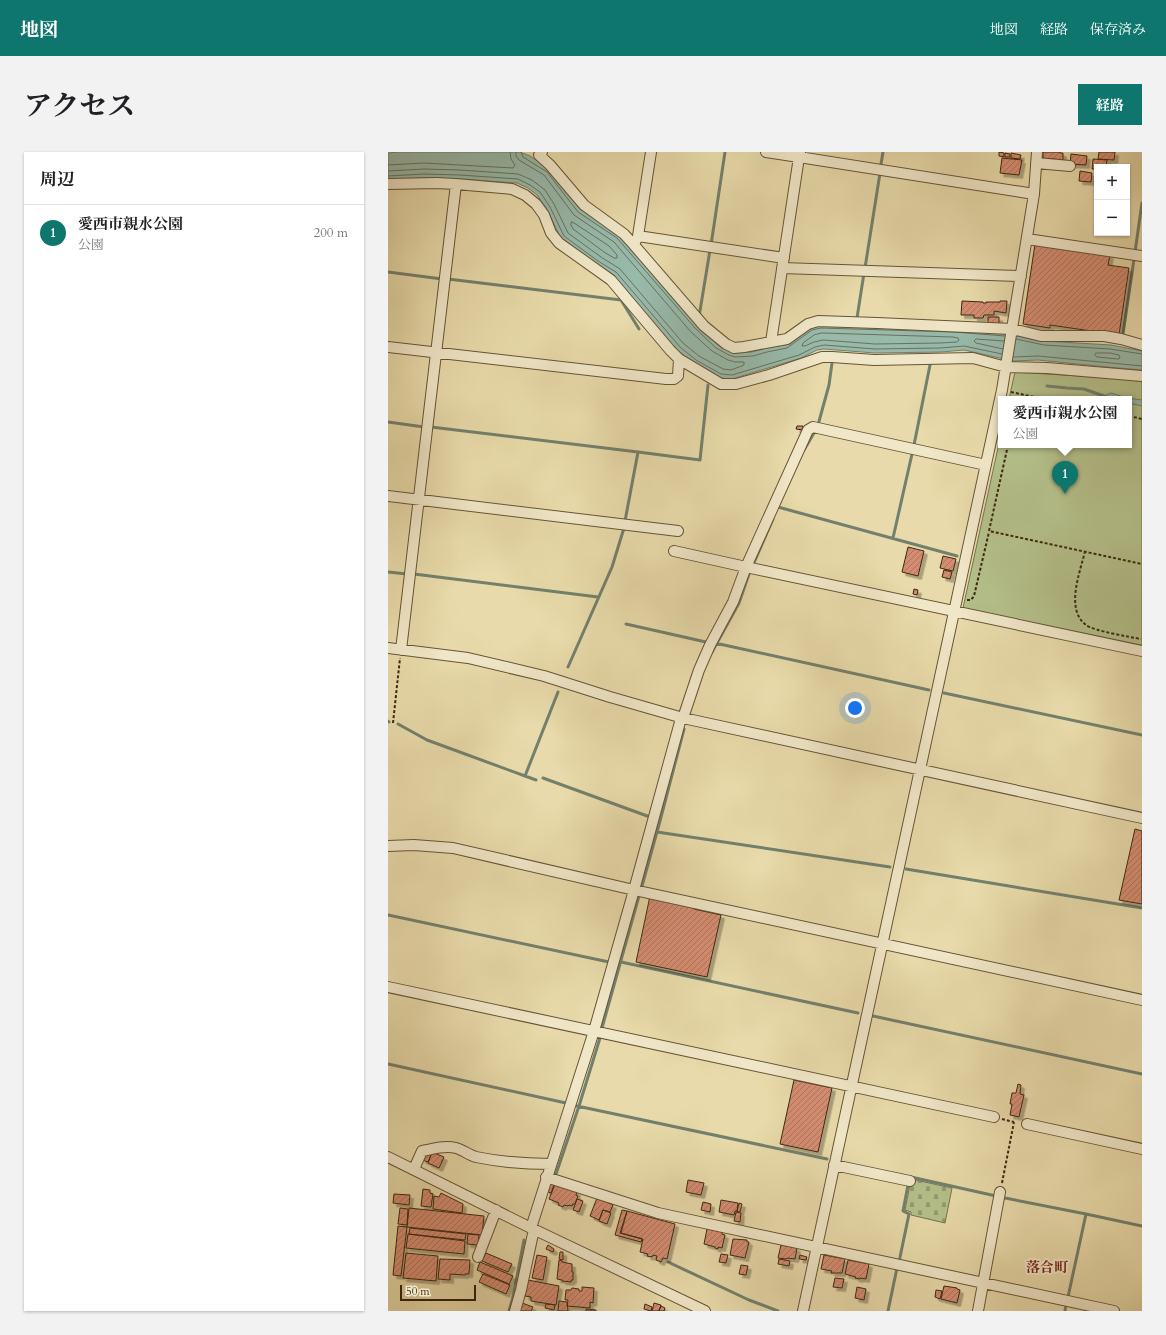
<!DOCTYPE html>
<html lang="ja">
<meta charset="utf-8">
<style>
body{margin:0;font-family:Cardo,"Noto Serif JP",serif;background:#f2f2f2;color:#202124}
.controls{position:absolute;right:12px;top:12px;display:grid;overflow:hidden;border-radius:0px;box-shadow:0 1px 3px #0004}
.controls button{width:36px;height:36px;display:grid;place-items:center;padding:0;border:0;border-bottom:1px solid #e0e0e0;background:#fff;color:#202124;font:20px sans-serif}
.scale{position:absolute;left:12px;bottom:10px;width:76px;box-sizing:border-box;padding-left:4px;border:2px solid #3d280f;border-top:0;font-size:11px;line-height:14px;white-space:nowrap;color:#3d280f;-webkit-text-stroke:3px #f0e7c8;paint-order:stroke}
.you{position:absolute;left:467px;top:556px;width:14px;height:14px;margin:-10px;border:3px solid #fff;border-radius:50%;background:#1a73e8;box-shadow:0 0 0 6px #1a73e833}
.badge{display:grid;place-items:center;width:26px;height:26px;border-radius:50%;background:#0f766e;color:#fff;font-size:13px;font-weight:700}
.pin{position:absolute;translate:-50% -33px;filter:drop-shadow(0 1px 2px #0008)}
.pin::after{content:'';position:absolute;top:21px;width:14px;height:12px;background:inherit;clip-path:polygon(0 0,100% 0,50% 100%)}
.popup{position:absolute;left:610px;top:244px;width:134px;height:52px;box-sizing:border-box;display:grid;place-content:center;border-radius:0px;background:#fff;filter:drop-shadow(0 1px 3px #0005);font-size:13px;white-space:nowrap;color:#757577}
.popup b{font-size:15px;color:#202124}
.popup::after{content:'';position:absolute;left:50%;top:100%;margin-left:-8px;border:8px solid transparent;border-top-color:#fff}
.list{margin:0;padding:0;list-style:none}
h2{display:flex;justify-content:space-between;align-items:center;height:52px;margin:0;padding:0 16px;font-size:17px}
h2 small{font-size:13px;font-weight:400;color:#757577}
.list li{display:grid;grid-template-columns:26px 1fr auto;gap:12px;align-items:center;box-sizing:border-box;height:56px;padding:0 16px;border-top:1px solid #e0e0e0}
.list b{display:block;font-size:15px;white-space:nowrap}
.list p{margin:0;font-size:13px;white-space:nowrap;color:#757577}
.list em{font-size:13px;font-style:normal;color:#757577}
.map{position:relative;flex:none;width:754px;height:1159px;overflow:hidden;border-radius:0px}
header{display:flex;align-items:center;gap:24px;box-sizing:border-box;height:56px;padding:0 20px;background:#0f766e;color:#fff}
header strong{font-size:19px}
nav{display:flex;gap:22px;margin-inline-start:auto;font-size:14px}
.intro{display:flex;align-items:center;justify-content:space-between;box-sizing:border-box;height:96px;padding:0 24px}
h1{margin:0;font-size:28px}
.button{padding:10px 18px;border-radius:0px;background:#0f766e;color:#fff;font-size:14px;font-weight:700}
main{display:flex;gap:24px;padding:0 24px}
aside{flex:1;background:#fff;border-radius:0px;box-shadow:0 1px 3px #0004}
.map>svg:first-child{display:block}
.cemetery{fill:url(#cemetery-stones);stroke:#78744c}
.green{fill:#b4c08a;stroke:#78744c}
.water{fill:#97baab;stroke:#73806d}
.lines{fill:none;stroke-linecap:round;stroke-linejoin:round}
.shore{stroke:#6a715d;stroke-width:1}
.stream{stroke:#73806d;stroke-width:3}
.building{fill:url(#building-hatch);stroke:#3d280f;filter:url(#shadow)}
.minor-casing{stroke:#685436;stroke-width:12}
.path{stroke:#3d280f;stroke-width:2;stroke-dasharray:3 2;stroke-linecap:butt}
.minor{stroke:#f0e7c8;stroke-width:10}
.labels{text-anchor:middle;stroke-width:4;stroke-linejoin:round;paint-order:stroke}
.quarter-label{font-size:14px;font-weight:bold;fill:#7a1f14;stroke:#f0e7c8}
</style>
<header>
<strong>地図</strong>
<nav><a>地図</a><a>経路</a><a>保存済み</a></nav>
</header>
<div class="intro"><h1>アクセス</h1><a class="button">経路</a></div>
<main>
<aside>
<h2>周辺<small></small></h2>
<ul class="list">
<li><span class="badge">1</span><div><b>愛西市親水公園</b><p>公園</p></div><em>200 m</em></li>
</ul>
</aside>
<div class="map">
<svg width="754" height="1159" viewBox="0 0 754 1159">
<defs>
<pattern id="cemetery-stones" width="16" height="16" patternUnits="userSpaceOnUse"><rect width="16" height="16" fill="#b4c08a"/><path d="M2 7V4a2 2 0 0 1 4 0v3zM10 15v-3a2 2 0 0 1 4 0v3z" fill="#949c6f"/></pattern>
<pattern id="building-hatch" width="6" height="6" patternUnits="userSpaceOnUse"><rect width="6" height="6" fill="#d58d72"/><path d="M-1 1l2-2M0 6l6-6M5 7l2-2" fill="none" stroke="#ae735c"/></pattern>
<filter id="shadow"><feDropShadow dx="3.5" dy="3.5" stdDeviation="0" flood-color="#0004"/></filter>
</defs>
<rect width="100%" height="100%" fill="#e8daaa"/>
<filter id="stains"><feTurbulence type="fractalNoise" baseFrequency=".005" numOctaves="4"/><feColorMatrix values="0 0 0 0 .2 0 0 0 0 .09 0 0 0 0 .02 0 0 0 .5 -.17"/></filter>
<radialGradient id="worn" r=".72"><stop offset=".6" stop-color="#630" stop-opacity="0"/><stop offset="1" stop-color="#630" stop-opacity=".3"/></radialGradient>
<path class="cemetery" d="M523,1027L564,1036L557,1071L523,1063V1060L517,1058Z"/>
<path class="green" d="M627,220L754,228V496L575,456L613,282V293H741V247H621Z"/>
<path class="water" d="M10,0H132L142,4L162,17L192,57L232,83L320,183L330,193L343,200L348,201L364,200L378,196L397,193L422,174L433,172L616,180L656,189L723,193L754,199V218L719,215L650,208L625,209L576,198L553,200L487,201L436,197L429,198L413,206L344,227L333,226L306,211L289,198L225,123L208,112L173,87L159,57L149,43L140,36L129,31L71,27L36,26L0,28V1Z
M723,241L739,246L754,248V254L741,251V247L718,246L716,244Z"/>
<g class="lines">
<path class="shore" d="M133,0L135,5L159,20L190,60L229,86L307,176L328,196L341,203L347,205L365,204L379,200L399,196L424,178L433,176L566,180L617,184
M0,13L36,11L125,16L127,13L123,7L122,0
M0,19L36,17L72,18L130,22L144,28L157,38L166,52L180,81L213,105L232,117L295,191L311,204L335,217L343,218L356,213V210H347L340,208L324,199L303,180L226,90L186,63L156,23L131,8L128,4V0
M0,24L36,22L72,23L130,27L142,33L152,40L162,55L176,84L210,109L228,120L292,195L308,208L333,222L344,223L411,203L427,195L436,193L487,197L552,196L576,194L614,202
M184,70L186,71L221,94L229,103V106H226L216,100L185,77L183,73Z
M434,181L565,185L570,186L571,188L569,190L552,191L487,192L435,188L426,190L417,194H414L415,191L426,183Z
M628,187L656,193L722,197L754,202
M615,197L588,191L586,189L588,187L616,189
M708,201H722L731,203L732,206L730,207L709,205L707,203Z
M625,205L650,204L754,214"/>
<path class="stream" d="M493,12L495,0
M323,93L337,0
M747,100L754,51
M477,116L492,21
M0,120L54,127
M60,127L233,148L251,177
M311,165L322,98
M469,166L476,121
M735,182L746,107
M659,234L679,236L696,237L716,244
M0,270L36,275
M430,273L441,233L444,211
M43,275L250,300
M526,293L542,213
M416,298L426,281
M390,355L569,404
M237,369L250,300L312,308L320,233
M505,386L524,302
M365,413L385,367
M0,420L19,422
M26,422L210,445
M238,472L318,490
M327,491L541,538
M324,500L351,451L362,419
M180,515L224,415L236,376
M556,541L754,583
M0,569L1,570
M10,572L39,588L137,624
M155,626L262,665
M148,628L137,624L170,540
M269,680L502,715
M518,717L754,756
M254,734L272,669L296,577
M0,763L221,810
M233,810L470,861
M485,864L754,922
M214,876L251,744
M0,912L178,951
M189,954L439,1007
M168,1022L191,954L212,886
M523,1025L617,1046L698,1062
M280,1110L361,1148L390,1159
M511,1110L521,1062L515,1059L520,1033
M680,1145L698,1062L754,1074
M121,1159L125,1145L136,1088
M500,1159L509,1116
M677,1159L678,1152"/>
</g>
<path class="building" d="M611,0L616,1V5L611,4Z
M655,0H672V1H675V8L655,6Z
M711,0H727L726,8L710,7Z
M617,1L622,2V5H617Z
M623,1L633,3L632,7L623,6Z
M683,2L699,4L698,13L682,12Z
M614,6L634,8L631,23L612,21Z
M705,7L719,8L718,15H709V17H704Z
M692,19L704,21L703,30L691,29Z
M647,92L722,103L720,113L741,116L731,183L662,173V176L635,172Z
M574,149L595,150V151H598V150H612V149H619L618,161L606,159V163H596L595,166H586V163H573Z
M600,165H611V175L600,174Z
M409,274H415V278L408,277Z
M520,395L536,399L530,424L514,420Z
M555,404L568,407L565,419L552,416Z
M556,418L564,420L562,427L554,425Z
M526,437L530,438L529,443L525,442Z
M747,677L754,679V752L731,748Z
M262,744L307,754L306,757L333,763L319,825L248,810Z
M406,928L444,936L430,1000L392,992Z
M630,932L633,933L632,942L636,943L631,965L622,963L624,952H622L624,941H628Z
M44,1000L56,1005L51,1016L40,1011Z
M37,1001H44L40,1010L34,1008Z
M300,1028L316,1031L313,1043L298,1040Z
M168,1030L189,1040L188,1043L190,1044L187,1052H185L184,1054L181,1053L180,1054L176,1053L175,1055L170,1053L171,1051L161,1047Z
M161,1031L166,1033L163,1041L158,1039Z
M35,1037L42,1038V1041L45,1042L43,1055L33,1054Z
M53,1041L75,1052L74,1061L45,1057L46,1044L51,1045Z
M6,1042L22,1043L21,1053L5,1051Z
M209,1046L225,1053L222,1060L215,1058L211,1068L202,1064Z
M189,1047L195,1049L191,1060L185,1058Z
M333,1048L350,1051L349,1059H347L346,1063L331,1060Z
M315,1050L323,1052L322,1060L313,1058Z
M351,1051L354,1052L352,1060H349Z
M12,1056L20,1057L19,1073L10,1072Z
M21,1056L96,1064L94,1083L19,1075Z
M215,1058L223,1061L219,1072L211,1069Z
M234,1058L239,1059L232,1081L254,1087L253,1090L227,1083Z
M239,1059L287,1072L279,1107L275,1106L273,1110L268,1108L269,1104L265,1103L264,1105L259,1104L260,1102L252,1100L255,1087L233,1081Z
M348,1060L353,1061L352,1070L346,1069Z
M10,1074L19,1075L13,1124L5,1123Z
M22,1076L78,1082L77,1088L21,1082Z
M319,1077L334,1080V1082L337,1083L334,1096L330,1095V1097L327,1096V1095L316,1092Z
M20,1082L77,1089L76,1102L18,1096Z
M80,1082L91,1083L90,1093L79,1092Z
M345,1087L359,1088V1090H361L357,1106L342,1103Z
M160,1093L166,1097L165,1100L158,1097Z
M393,1093L409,1096L407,1107L399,1106L398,1107L390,1106Z
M172,1100H175V1108L171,1107Z
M18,1101L50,1104L48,1129L15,1126Z
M98,1101L124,1112L120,1120L94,1109Z
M333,1102L340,1103L338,1111L331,1110Z
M149,1103L159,1105L155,1128L144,1126Z
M412,1103L419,1105L418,1108L411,1107Z
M436,1103L457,1107L454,1121H443L444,1119L433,1117Z
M52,1107L82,1108L81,1122H77V1123L62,1122V1128L50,1127Z
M391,1107L402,1109L401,1114L390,1112Z
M171,1108L174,1109V1110L184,1112V1120H185V1128H183V1130L174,1129V1128L169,1127Z
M460,1108L481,1112L478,1127L472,1126V1127L467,1126L468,1125L457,1122Z
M92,1110L125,1124L121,1132L89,1118Z
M353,1113L360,1114L358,1123L351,1122Z
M95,1122L122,1133L118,1142L91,1130Z
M447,1126L456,1127L454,1136L445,1135Z
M140,1128L171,1134L168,1153L143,1149V1145L137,1144Z
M556,1134L569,1136V1137L572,1138L569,1151L553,1147Z
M194,1135L206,1136L205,1151L202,1150V1156L179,1154L180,1148H177L178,1138H183L184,1136L191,1137V1139H194Z
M469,1135L478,1137L476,1148L467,1146Z
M548,1138L554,1139L552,1147L547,1145Z
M171,1149L179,1150L180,1159H170Z
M134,1151L145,1155L143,1159H131Z
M266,1151L273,1153L271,1159H264Z
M158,1152L167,1153L166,1158L157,1156Z
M257,1152L264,1155L263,1159L256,1157Z
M273,1154L277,1156L276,1159H271Z
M198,1157L208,1158V1159H198Z"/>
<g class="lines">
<g class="minor-casing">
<path id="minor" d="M154,0L151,3L162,13L196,53L236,82L246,93L248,88
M263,0L250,84L396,106
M378,0L411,5L383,190
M412,0L411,5L646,42
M648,11L682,14
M0,32L48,31L68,32L124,37L137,43L148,52L156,63L163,81L171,91L223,128L282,198L291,207L290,224L286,227H278L0,195
M639,87L754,104
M246,93L316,174L338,192L346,196L356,195L399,187L420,172L430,169L489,171L624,177L653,184H716L733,187L754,193
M394,116L633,124
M291,207L333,232H348L381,223L434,205H444L486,208L585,206L618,215L659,216L754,224
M598,313L425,275L420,278L358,415L754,499
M0,344L290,379
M0,496L80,506L156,524L222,545L295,566L754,666
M13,498L68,32
M0,694L26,693L65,696L246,738L754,848
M0,835L606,965
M639,972L754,997
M0,1005L143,1076L317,1159
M446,1013L522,1029
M26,1017L34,999C45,997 57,993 68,996C75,998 81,1003 88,1005C112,1010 138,1012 163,1012
M158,1025L270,1061L726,1159
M143,1076L206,879L246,738L292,570L295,566L311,518L322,493L345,450L358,415L286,399
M90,1105L108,1058
M127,1159L133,1138L146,1077
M415,1159L614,238L646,42L649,0
M590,1159L612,1040"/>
</g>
<path class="path" d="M623,240L656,247
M741,264L754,267
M620,293L601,379L754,412
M697,399C692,421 677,457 698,473C706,479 742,485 753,487
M579,448H583L586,444L601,380
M5,571L12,506
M614,967L626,970
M614,1031L626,970"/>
<use href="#minor" class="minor"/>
</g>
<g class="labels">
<g class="quarter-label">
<text x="659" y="1120">落合町</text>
</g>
</g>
<rect width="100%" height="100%" filter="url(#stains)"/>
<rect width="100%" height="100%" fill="url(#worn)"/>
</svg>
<div class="controls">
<button>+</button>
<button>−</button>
</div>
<div class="scale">50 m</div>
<div class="you"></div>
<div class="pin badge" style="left:677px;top:342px">1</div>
<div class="popup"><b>愛西市親水公園</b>公園</div>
</div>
</main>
